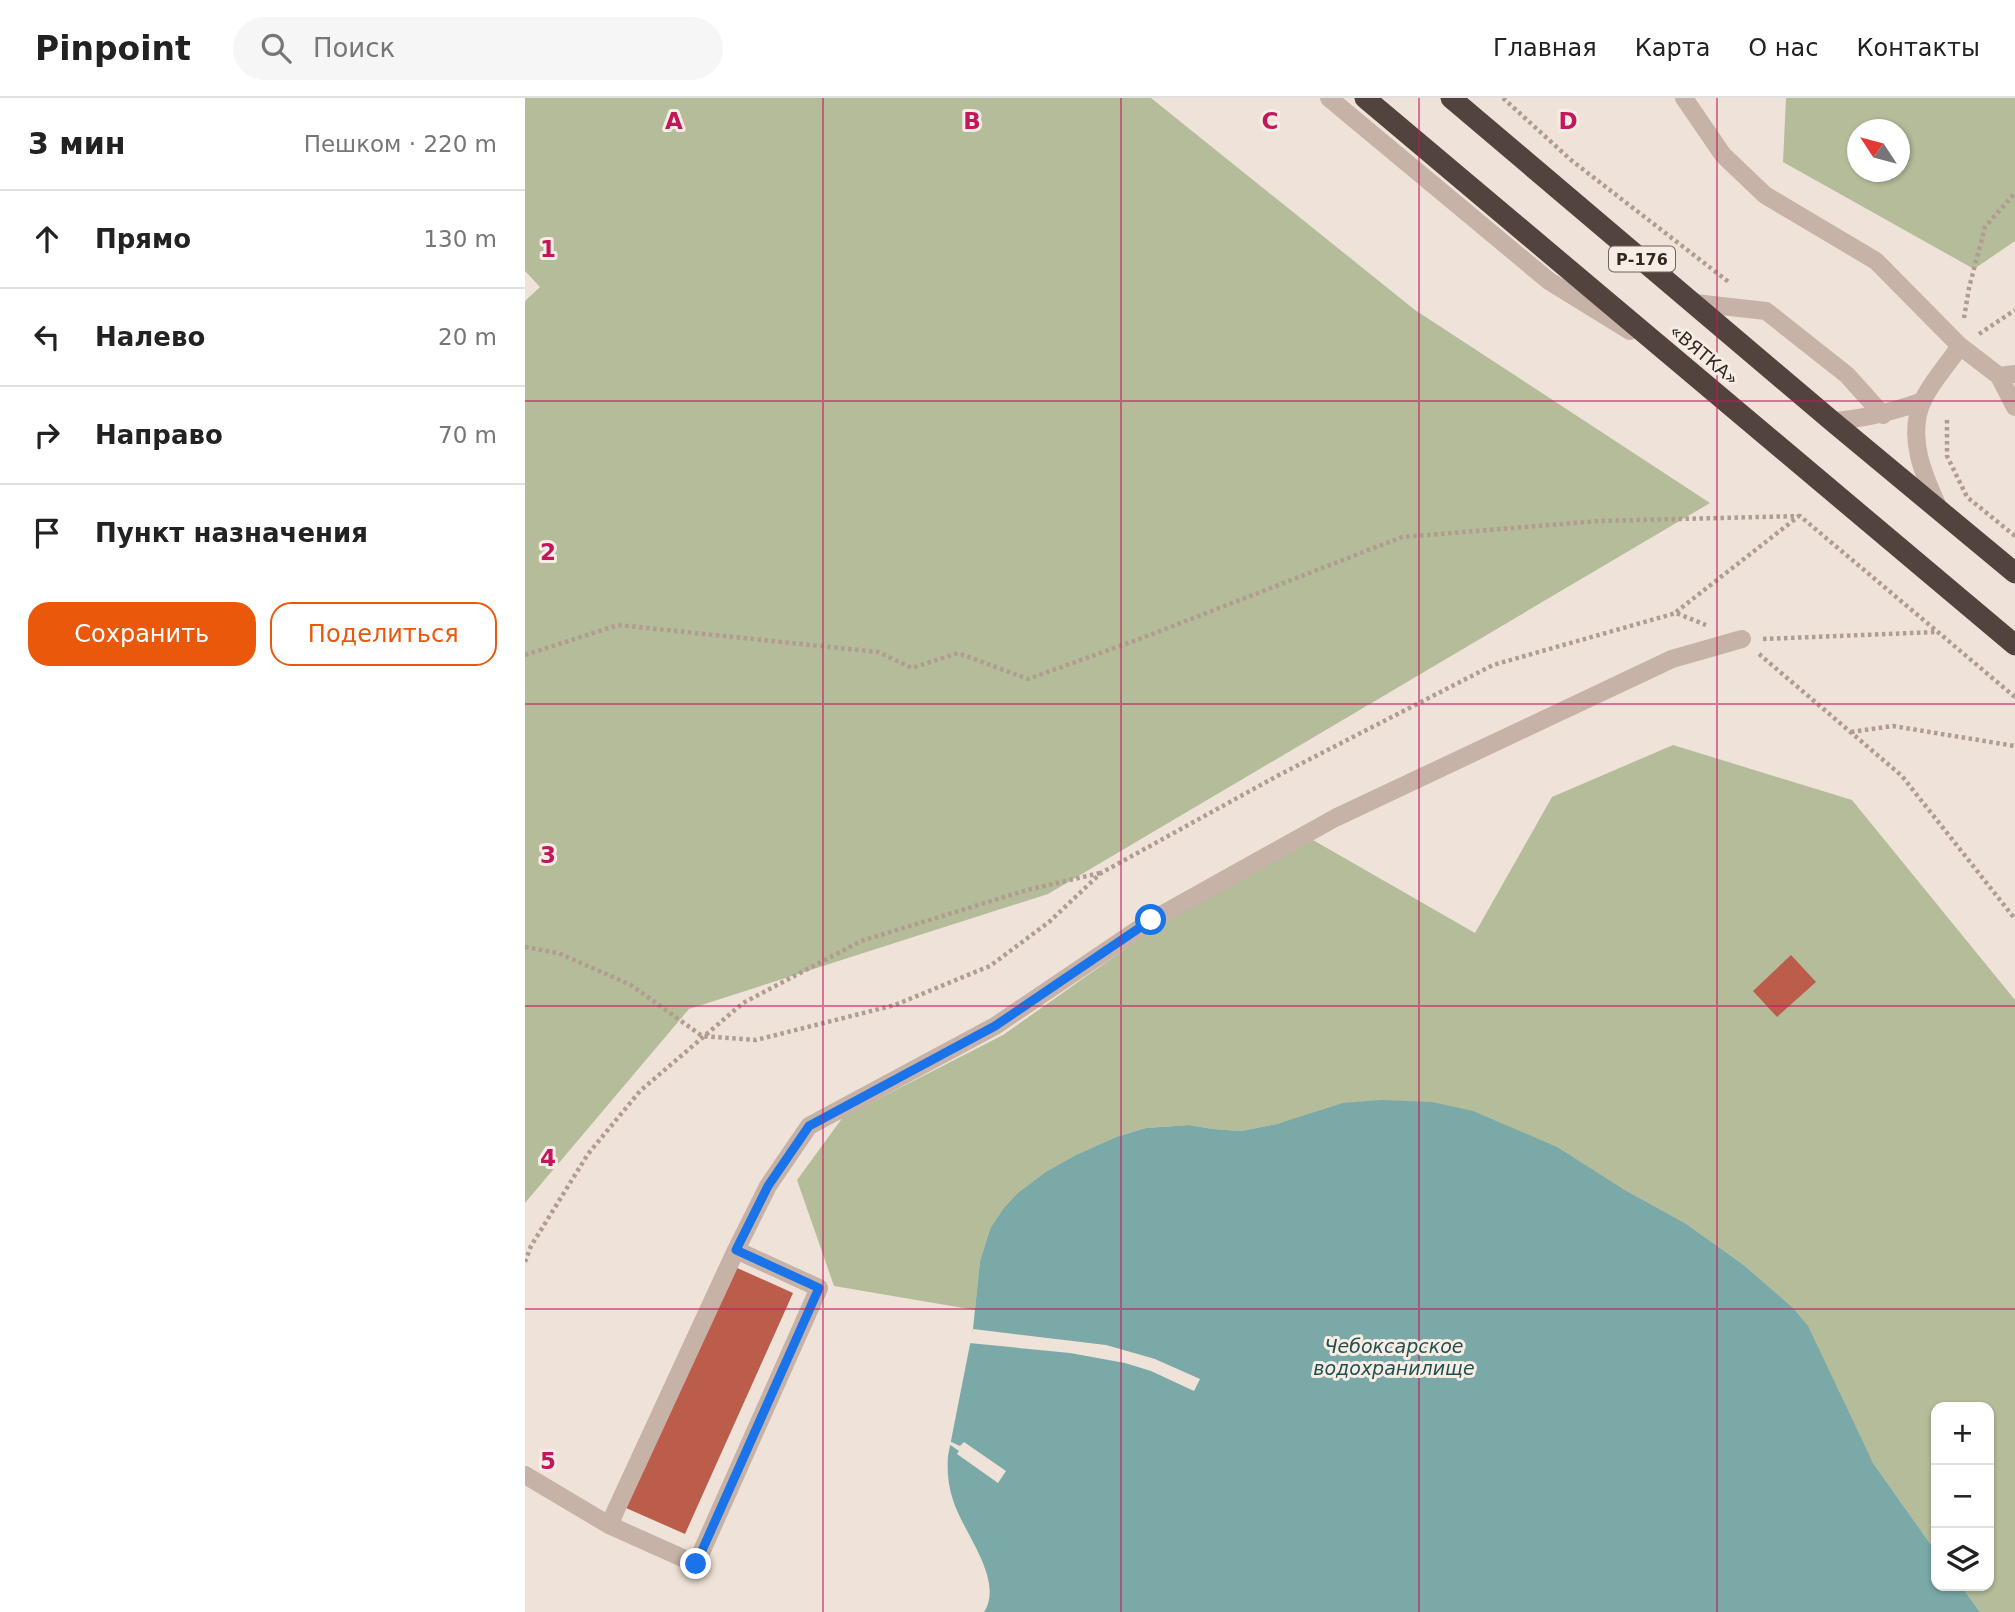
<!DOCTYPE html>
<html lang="ru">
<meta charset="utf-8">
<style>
body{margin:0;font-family:"DejaVu Sans",sans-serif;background:#f6f6f6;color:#222}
.controls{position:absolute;right:21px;bottom:21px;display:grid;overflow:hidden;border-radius:14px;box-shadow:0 2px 5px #0004}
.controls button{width:63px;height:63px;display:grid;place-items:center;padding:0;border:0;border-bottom:2px solid #e0e0e0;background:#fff;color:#222;font:35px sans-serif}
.compass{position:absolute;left:1322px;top:21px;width:63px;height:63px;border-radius:50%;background:#fff;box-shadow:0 2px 5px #0004;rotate:306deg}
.stop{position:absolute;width:21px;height:21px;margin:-16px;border:5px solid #1a73e8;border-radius:50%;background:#fff}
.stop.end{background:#1a73e8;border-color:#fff;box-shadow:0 2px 7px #0008}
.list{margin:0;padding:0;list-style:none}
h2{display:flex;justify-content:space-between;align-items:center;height:91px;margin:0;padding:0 28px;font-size:30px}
h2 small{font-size:23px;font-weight:400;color:#767676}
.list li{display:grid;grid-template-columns:46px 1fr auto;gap:21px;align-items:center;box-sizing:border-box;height:98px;padding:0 28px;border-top:2px solid #e0e0e0}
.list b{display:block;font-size:26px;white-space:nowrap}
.list em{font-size:23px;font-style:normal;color:#767676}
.actions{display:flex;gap:14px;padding:21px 28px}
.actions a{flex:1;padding:16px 0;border:2px solid #ea580c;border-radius:21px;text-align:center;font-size:24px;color:#ea580c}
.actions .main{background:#ea580c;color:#fff}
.icon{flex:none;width:38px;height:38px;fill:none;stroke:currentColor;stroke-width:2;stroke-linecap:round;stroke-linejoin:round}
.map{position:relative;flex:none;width:1490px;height:1514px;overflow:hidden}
header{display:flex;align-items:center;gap:42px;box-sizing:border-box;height:98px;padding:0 35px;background:#fff;border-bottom:2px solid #e0e0e0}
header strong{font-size:33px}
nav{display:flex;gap:38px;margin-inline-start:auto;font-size:24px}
.search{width:490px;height:63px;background:#f6f6f6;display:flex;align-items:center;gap:18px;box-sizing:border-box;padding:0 24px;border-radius:38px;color:#767676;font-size:26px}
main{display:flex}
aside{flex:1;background:#fff}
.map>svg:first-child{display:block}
.green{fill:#b4bc9a;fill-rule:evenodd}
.water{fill:#7aa9a8}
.pier{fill:#efe3d9}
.building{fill:#bc5c4a}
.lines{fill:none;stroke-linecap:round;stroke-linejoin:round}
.path{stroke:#b19c90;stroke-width:4.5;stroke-dasharray:3.5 3.5;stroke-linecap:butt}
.minor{stroke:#c6b2a6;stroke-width:18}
.highway{stroke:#53433e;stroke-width:21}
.route{stroke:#1a73e8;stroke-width:9}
.grid{fill:none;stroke:#c2185b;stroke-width:2;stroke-opacity:0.55}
.labels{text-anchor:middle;stroke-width:6;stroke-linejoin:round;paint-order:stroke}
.shield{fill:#f7ede5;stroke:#6d645f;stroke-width:2}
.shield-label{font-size:16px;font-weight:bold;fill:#322926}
.street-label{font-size:18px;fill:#322926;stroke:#f7ede5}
.water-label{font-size:19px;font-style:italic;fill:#1f504f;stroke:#f7ede5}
.grid-label{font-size:23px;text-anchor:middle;font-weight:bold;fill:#c2185b;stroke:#f7ede5;stroke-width:6;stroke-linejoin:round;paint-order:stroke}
</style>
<header>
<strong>Pinpoint</strong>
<div class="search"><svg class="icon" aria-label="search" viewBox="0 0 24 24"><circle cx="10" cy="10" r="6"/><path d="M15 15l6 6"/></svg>Поиск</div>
<nav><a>Главная</a><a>Карта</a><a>О нас</a><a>Контакты</a></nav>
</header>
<main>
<aside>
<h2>3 мин<small>Пешком · 220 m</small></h2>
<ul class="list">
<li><svg class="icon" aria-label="ahead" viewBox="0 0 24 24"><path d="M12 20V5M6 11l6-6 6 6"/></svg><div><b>Прямо</b></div><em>130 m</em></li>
<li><svg class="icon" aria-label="left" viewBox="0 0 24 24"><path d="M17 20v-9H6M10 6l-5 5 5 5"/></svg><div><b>Налево</b></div><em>20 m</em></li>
<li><svg class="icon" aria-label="right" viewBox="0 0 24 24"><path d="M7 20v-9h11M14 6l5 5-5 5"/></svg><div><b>Направо</b></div><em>70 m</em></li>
<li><svg class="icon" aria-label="arrive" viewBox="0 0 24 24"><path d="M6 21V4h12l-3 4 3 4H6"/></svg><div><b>Пункт назначения</b></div></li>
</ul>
<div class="actions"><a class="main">Сохранить</a><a>Поделиться</a></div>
</aside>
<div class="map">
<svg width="1490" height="1514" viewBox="0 0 1490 1514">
<rect width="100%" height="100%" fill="#efe3d9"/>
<path class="green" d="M0,0H626L890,212L1185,405L523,796L164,911L0,1105V203L15,189L0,173Z
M1261,0H1490V143L1449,171L1258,64ZM1332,32H1374V74H1332Z
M1148,647L1327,702L1490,902V1514H1455L1436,1488H1464V1309H1411V1454L1348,1365L1266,1208L1220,1168L1160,1125L1098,1091L785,1017L752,1026L716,1033L688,1031L664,1027L621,1030L591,1039L553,1056L465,1131L455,1163L450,1212L309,1188L272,1082L318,1019L478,937L631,829L788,742L950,835L1027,699Z"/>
<path class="water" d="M856,1002L907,1004L948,1013L1032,1049L1098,1091L1160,1125L1220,1168L1266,1208L1283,1228L1348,1365L1411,1454V1488H1436L1455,1514H459C480,1482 437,1433 428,1402C423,1387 422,1373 423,1358L448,1231L455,1163L465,1131L479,1110L493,1095L521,1074L553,1056L591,1039L621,1030L664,1027L688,1031L716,1033L752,1026L818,1005Z"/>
<path class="pier" d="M448,1231L581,1247L630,1261L675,1281L669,1293L626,1273L600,1265L545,1255L444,1245Z
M424,1343L435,1348L439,1344L481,1373L473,1385L432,1356L434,1353L424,1346Z"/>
<path class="building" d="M1266,857L1291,884L1252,919L1228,893Z
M210,1169L268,1195L160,1436L101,1410Z"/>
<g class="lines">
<path class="path" d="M978,0L1046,62L1205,185
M1439,220L1444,190L1460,129L1490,95
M1454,236L1490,212
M1422,322V358L1442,399L1490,438
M1151,514L1274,418
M1238,541L1412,534
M1234,556L1377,678L1490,821
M0,557L93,527L353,554L387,570L433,555L503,581L617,540L877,439L1074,423L1275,418L1490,599
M1326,634L1368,628L1490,648
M0,849L33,855L106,887L177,938L231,942L370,907L465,868L524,824L576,775L754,677L968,567L1151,515L1181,527
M0,1164L6,1148L63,1056L115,993L218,905L336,843L502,792L575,775"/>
<path class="minor" d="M804,0L1024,183L1105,233
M1159,0L1198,57L1240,97L1351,163L1435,248C1424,265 1407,283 1398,302C1381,339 1399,378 1414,411
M1170,205L1241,213L1322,277L1358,317
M1435,248L1474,278L1490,276
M1474,278L1490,309
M1307,323C1340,321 1367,314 1398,303
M211,1152L294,1190L171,1466L84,1427L211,1152L243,1088L284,1028L470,928L627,822L810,720L1147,561L1217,541
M0,1377L84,1427"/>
<path class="highway" d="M840,0L1490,547
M926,0L1307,323L1490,475"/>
</g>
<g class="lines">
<path class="route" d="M171,1466L294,1190L211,1152L243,1088L284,1028L470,928L626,822"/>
</g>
<path class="grid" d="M298,0V1514M596,0V1514M894,0V1514M1192,0V1514M0,303H1490M0,606H1490M0,908H1490M0,1211H1490"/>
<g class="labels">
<rect class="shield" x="1084" y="148.5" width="66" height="25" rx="5"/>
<g class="shield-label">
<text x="1117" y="167">Р-176</text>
</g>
<g class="street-label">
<text transform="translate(1179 257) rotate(40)" y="6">«ВЯТКА»</text>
</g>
<g class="water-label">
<text x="869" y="1255">Чебоксарское<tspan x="869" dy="22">водохранилище</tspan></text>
</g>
</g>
<g class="grid-label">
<text x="149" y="31">A</text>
<text x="447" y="31">B</text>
<text x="745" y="31">C</text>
<text x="1043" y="31">D</text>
<text x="23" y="159">1</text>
<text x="23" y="462">2</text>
<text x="23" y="765">3</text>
<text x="23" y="1068">4</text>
<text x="23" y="1371">5</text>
</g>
</svg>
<div class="controls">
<button>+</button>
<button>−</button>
<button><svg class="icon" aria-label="layers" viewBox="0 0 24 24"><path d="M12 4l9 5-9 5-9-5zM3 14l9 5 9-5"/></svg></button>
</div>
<svg class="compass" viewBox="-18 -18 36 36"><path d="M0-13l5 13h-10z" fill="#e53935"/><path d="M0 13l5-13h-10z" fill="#767676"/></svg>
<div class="stop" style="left:626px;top:822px"></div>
<div class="stop end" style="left:171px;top:1466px"></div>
</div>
</main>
